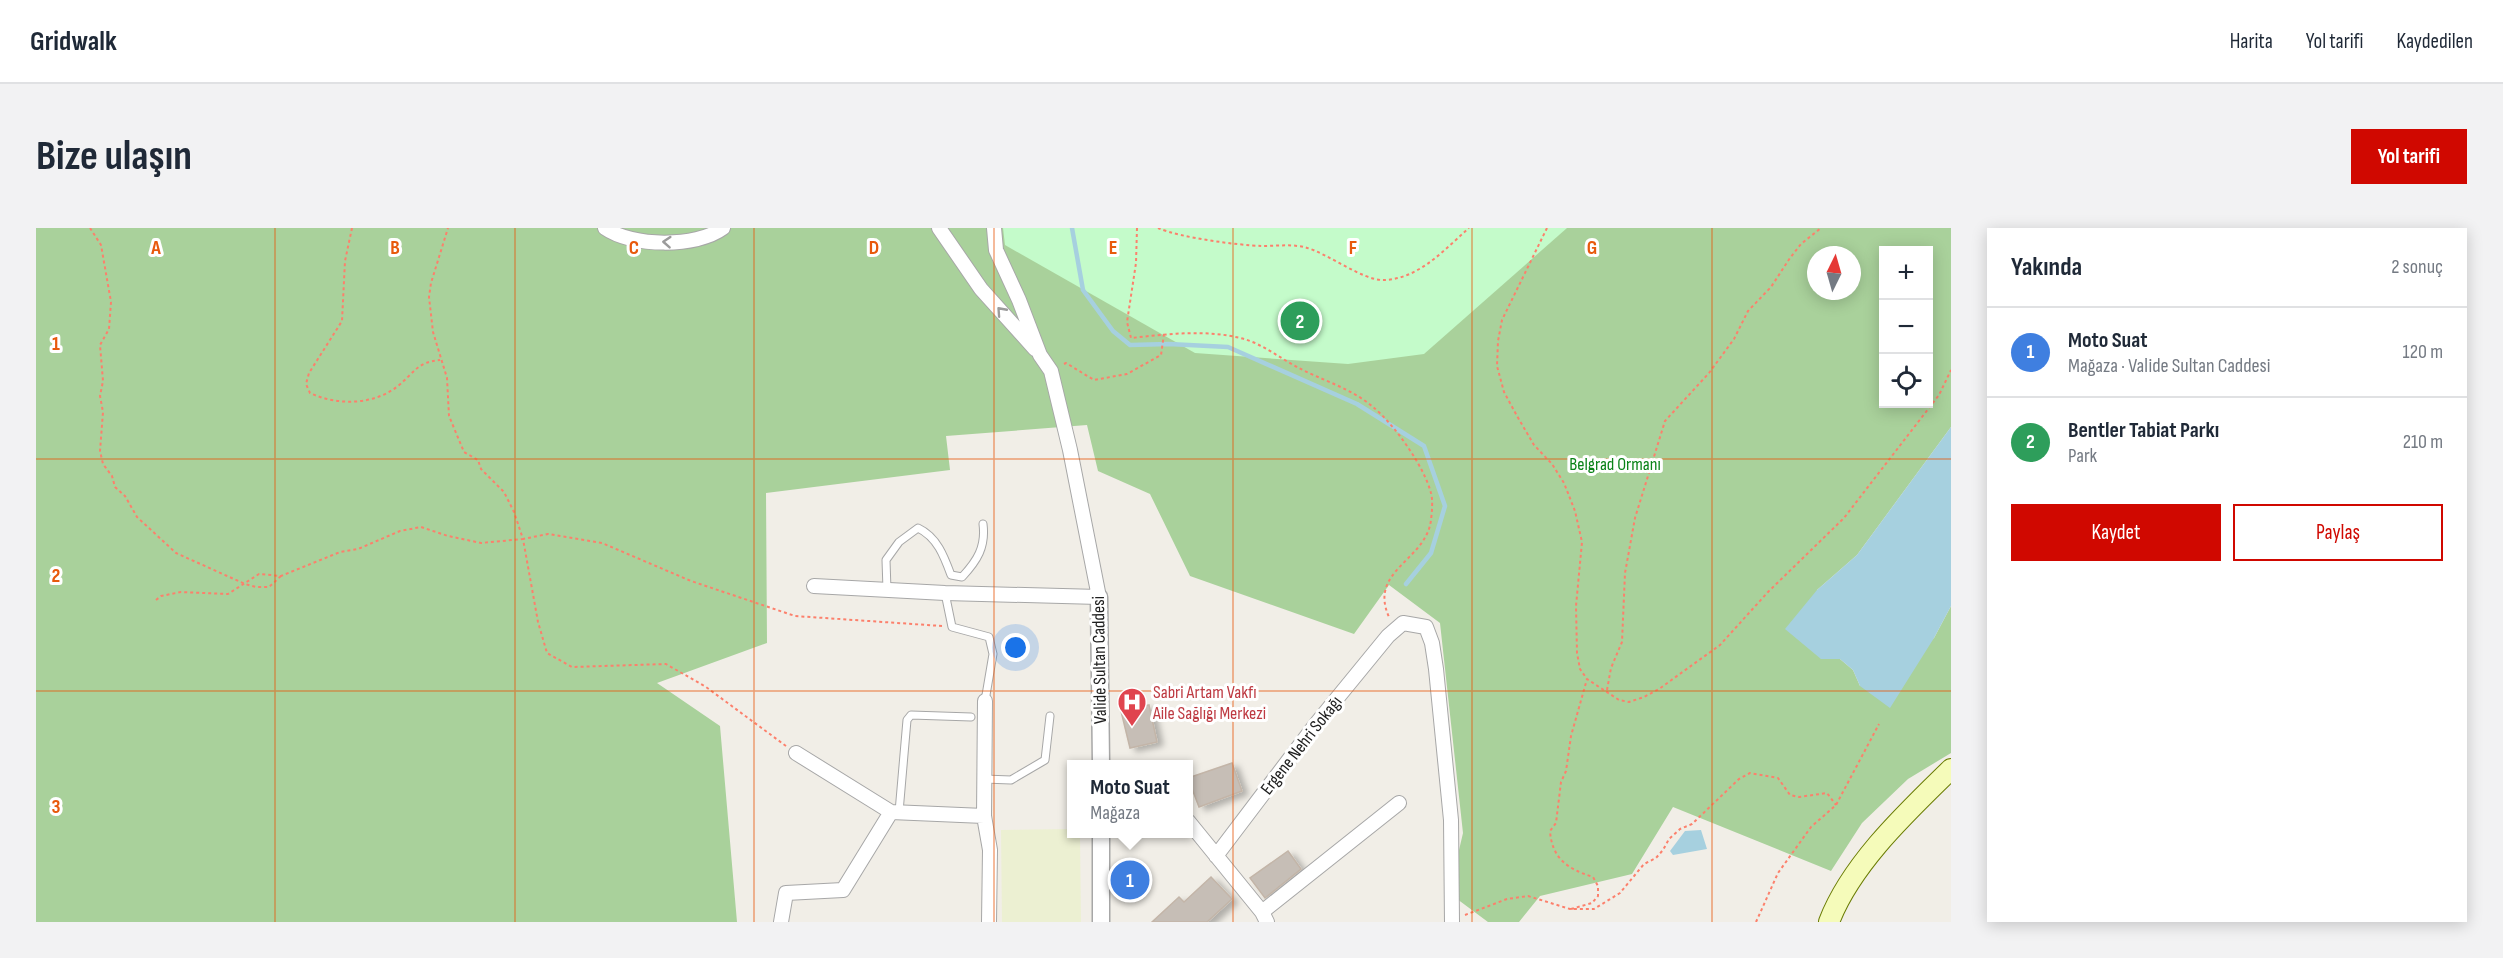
<!DOCTYPE html>
<html lang="tr">
<meta charset="utf-8">
<style>
body{margin:0;font-family:"Sofia Sans Condensed",sans-serif;background:#f2f2f3;color:#1f2937}
.controls{position:absolute;right:18px;top:18px;display:grid;overflow:hidden;border-radius:0px;box-shadow:0 3px 15px #0003}
.controls button{width:54px;height:54px;display:grid;place-items:center;padding:0;border:0;border-bottom:2px solid #e0e1e3;background:#fff;color:#1f2937;font:30px sans-serif}
.compass{position:absolute;left:1771px;top:18px;width:54px;height:54px;border-radius:50%;background:#fff;box-shadow:0 3px 15px #0003;rotate:5deg}
.you{position:absolute;left:980px;top:420px;width:21px;height:21px;margin:-15px;border:4px solid #fff;border-radius:50%;background:#1a73e8;box-shadow:0 0 0 9px #1a73e833}
.badge{display:grid;place-items:center;width:39px;height:39px;border-radius:50%;background:#d00800;color:#fff;font-size:20px;font-weight:700}
.pin{position:absolute;translate:-50% -50%;border:3px solid #fff;box-shadow:0 2px 6px #0006}
.popup{position:absolute;left:1031px;top:532px;width:126px;height:78px;box-sizing:border-box;display:grid;place-content:center;border-radius:0px;background:#fff;filter:drop-shadow(0 2px 4px #0005);font-size:20px;white-space:nowrap;color:#747a83}
.popup b{font-size:22px;color:#1f2937}
.popup::after{content:'';position:absolute;left:50%;top:100%;margin-left:-12px;border:12px solid transparent;border-top-color:#fff}
.list{margin:0;padding:0;list-style:none}
h2{display:flex;justify-content:space-between;align-items:center;height:78px;margin:0;padding:0 24px;font-size:26px}
h2 small{font-size:20px;font-weight:400;color:#747a83}
.list li{display:grid;grid-template-columns:39px 1fr auto;gap:18px;align-items:center;box-sizing:border-box;height:90px;padding:0 24px;border-top:2px solid #e0e1e3}
.list b{display:block;font-size:22px;white-space:nowrap}
.list p{margin:0;font-size:20px;white-space:nowrap;color:#747a83}
.list em{font-size:20px;font-style:normal;color:#747a83}
.actions{display:flex;gap:12px;padding:18px 24px}
.actions a{flex:1;padding:14px 0;border:2px solid #d00800;border-radius:0px;text-align:center;font-size:21px;color:#d00800}
.actions .main{background:#d00800;color:#fff}
.icon{flex:none;width:33px;height:33px;fill:none;stroke:currentColor;stroke-width:2;stroke-linecap:round;stroke-linejoin:round}
.map{position:relative;flex:none;width:1915px;height:694px;overflow:hidden;border-radius:0px}
header{display:flex;align-items:center;gap:36px;box-sizing:border-box;height:84px;padding:0 30px;background:#fff;border-bottom:2px solid #e0e1e3}
header strong{font-size:28px}
nav{display:flex;gap:33px;margin-inline-start:auto;font-size:21px}
.intro{display:flex;align-items:center;justify-content:space-between;box-sizing:border-box;height:144px;padding:0 36px}
h1{margin:0;font-size:42px}
.button{padding:15px 27px;border-radius:0px;background:#d00800;color:#fff;font-size:21px;font-weight:700}
main{display:flex;gap:36px;padding:0 36px}
aside{flex:1;background:#fff;border-radius:0px;box-shadow:0 3px 15px #0003}
.map>svg:first-child{display:block}
.farmland{fill:#ecf0d2}
.forest{fill:#a9d19b;fill-rule:evenodd}
.park{fill:#c4fbca}
.water{fill:#a6d0df}
.lines{fill:none;stroke-linecap:round;stroke-linejoin:round}
.stream{stroke:#a6d0df;stroke-width:4.5}
.building{fill:#c6beb6;stroke:#c3b5a8;stroke-width:1.5;filter:url(#shadow)}
.service-casing{stroke:#a7a7a7;stroke-width:9}
.minor-casing{stroke:#a7a7a7;stroke-width:16}
.tertiary-casing{stroke:#a7a7a7;stroke-width:19}
.secondary-casing{stroke:#6a7c03;stroke-width:22}
.path{stroke:#fc806c;stroke-width:2;stroke-dasharray:3 3;stroke-linecap:butt}
.service{stroke:#fff;stroke-width:7}
.minor{stroke:#fff;stroke-width:14}
.tertiary{stroke:#fff;stroke-width:16}
.secondary{stroke:#f5fbba;stroke-width:20}
.oneway{stroke:#9b9b9b}
.grid{fill:none;stroke:#e8590c;stroke-width:1.5;stroke-opacity:0.55}
.labels{text-anchor:middle;stroke-width:6;stroke-linejoin:round;paint-order:stroke}
.park-label{font-size:18px;fill:#0a8318;stroke:#fff}
.street-label{font-size:18px;fill:#202020;stroke:#fff}
.health-label{font-size:18px;fill:#be3a42;stroke:#fff;text-anchor:start}
.grid-label{font-size:20px;text-anchor:middle;font-weight:bold;fill:#e8590c;stroke:#fff;stroke-width:6;stroke-linejoin:round;paint-order:stroke}
</style>
<header>
<strong>Gridwalk</strong>
<nav><a>Harita</a><a>Yol tarifi</a><a>Kaydedilen</a></nav>
</header>
<div class="intro"><h1>Bize ulaşın</h1><a class="button">Yol tarifi</a></div>
<main>
<div class="map">
<svg width="1915" height="694" viewBox="0 0 1915 694">
<defs>
<filter id="shadow"><feDropShadow dx="6" dy="3.5" stdDeviation="3" flood-color="#0004"/></filter>
</defs>
<rect width="100%" height="100%" fill="#f1eee7"/>
<path class="farmland" d="M1035,601L1036,606H1044L1045,694H966L965,602Z"/>
<path class="forest" d="M0,0H1915V199L1821,327L1781,362L1785,431H1804L1817,442L1824,458L1898,410L1915,378V525L1872,551L1826,595L1795,643L1637,579L1596,646L1504,668L1483,694H1452L1413,665L1427,605L1404,395L1353,357L1318,406L1154,348L1114,266L1062,243L1051,197L910,208L914,242L730,265L731,415L621,455L684,498L701,694H0ZM1848,22H1892V176H1848ZM1780,27H1816V63H1780Z"/>
<path class="park" d="M967,0H1531L1388,126L1312,136L1159,125L969,17Z"/>
<path class="water" d="M1915,199V378L1898,410L1854,480L1824,458L1817,442L1804,431H1785L1749,401L1781,362L1821,327Z
M1665,602L1671,621L1637,627L1634,623L1649,603Z"/>
<g class="lines">
<path class="stream" d="M1036,0L1047,62L1077,103L1094,117L1133,116L1192,119L1321,176L1388,218L1409,278L1395,325L1370,356"/>
</g>
<path class="building" d="M1113,477L1121,514L1094,520L1085,483Z
M1196,535L1206,563L1163,579L1152,550Z
M1252,623L1265,641L1229,670L1214,650Z
M1175,649L1196,671L1171,694H1116L1143,669L1148,674Z"/>
<g class="lines">
<g class="service-casing">
<path id="service" d="M851,362L850,332L863,314L882,300C901,309 908,328 915,347L926,349C941,333 950,319 947,296
M909,365L916,399L953,409L957,426L949,473
M948,551L975,552L1009,532L1014,488
M863,584L871,492L875,487L935,489"/>
</g>
<g class="minor-casing">
<path id="minor" d="M569,0C596,19 660,20 687,0
M903,0L945,61L999,121
M778,358L909,365L1063,369L1034,222L1015,143L1004,127L983,72L960,22L958,0
M949,473L948,588L954,622L953,694
M760,525L855,584L948,588
M1152,593L1226,684L1231,694
M1180,628L1280,496L1352,408L1367,395L1390,399L1396,415L1400,441L1415,592L1416,694
M1226,684L1363,575
M745,694L750,665L807,662L855,584"/>
</g>
<g class="tertiary-casing">
<path id="tertiary" d="M1063,369L1065,536
M1065,694V606"/>
</g>
<g class="secondary-casing">
<path id="secondary" d="M1793,694C1815,636 1871,584 1915,541"/>
</g>
<path class="path" d="M54,0L65,17L75,74L73,101L64,117L67,153L64,168L67,184L64,223L67,236L76,248L79,259L89,268L101,289L140,325L209,356L220,359H233L245,348
M316,0L309,33L306,93L273,145L270,156L274,165C302,178 338,177 362,158C379,144 381,134 404,132
M1101,0L1100,35L1091,94L1095,110C1132,106 1172,101 1208,111C1226,116 1244,130 1261,139C1285,152 1315,160 1337,179C1358,196 1388,238 1395,265C1397,272 1396,284 1395,292C1390,333 1332,342 1353,389
M1122,0C1145,10 1201,17 1226,18C1240,18 1254,16 1268,19C1292,25 1327,53 1348,52C1383,51 1409,21 1433,0
M1511,0L1466,92L1462,113L1461,138L1468,164L1481,188L1498,217L1516,236L1528,255L1539,283L1546,314L1540,378L1541,425L1544,441L1551,451L1583,472L1593,474L1608,469L1623,461L1684,417L1732,364L1808,290L1903,167L1915,142
M1028,136L1030,135L1058,152L1091,146L1125,127L1128,106
M120,372L125,368L145,364L192,366L223,346L245,348L304,324L322,321L364,303L385,299L412,308L445,315L487,311L478,284L468,264L445,241L442,232L428,224L413,188L411,150L397,104L393,69L395,55L412,0
M1571,462L1575,440L1586,414L1589,345L1599,290L1629,193L1673,145L1698,111L1712,83L1735,59L1754,30L1765,16L1785,0
M750,518L670,459L630,436L536,439L511,425L502,394L487,311L512,306L566,315L655,353L759,388L906,398
M1535,681L1556,675L1562,668V658L1557,649C1532,641 1516,631 1514,603L1520,595L1525,554L1530,543L1535,508L1551,451
M1429,687L1471,671L1492,668L1534,681H1558L1584,665L1608,636L1620,630L1627,622L1633,611L1644,601L1656,596L1703,551L1714,545L1742,550L1754,567L1763,569L1791,565L1800,577
M1720,694L1742,645L1775,599L1800,577L1843,496"/>
<use href="#service" class="service"/>
<use href="#minor" class="minor"/>
<use href="#tertiary" class="tertiary"/>
<use href="#secondary" class="secondary"/>
</g>
<defs><path id="oneway-chevron" d="M-2-3.5L2.5 0L-2 3.5" fill="none" stroke-width="1.6" stroke-linecap="round" stroke-linejoin="round" transform="scale(1.5)"/></defs>
<g class="oneway">
<use href="#oneway-chevron" transform="translate(631 14) rotate(-176)"/>
<use href="#oneway-chevron" transform="translate(965 83) rotate(-132)"/>
</g>
<path class="grid" d="M239,0V694M479,0V694M718,0V694M958,0V694M1197,0V694M1436,0V694M1676,0V694M0,231H1915M0,463H1915"/>
<defs>
<g id="hospital-pin" transform="scale(1.5)"><path d="M0 17L-7.5 6A9.5 9.5 0 1 1 7.5 6Z" fill="#e0444e" stroke="#fff"/><path d="M-5-5h3v3.5h4V-5h3V5h-3V1.5h-4V5h-3Z" fill="#fff"/></g>
</defs>
<g fill-rule="evenodd">
<use href="#hospital-pin" x="1096" y="474"/>
</g>
<g class="labels">
<g class="park-label">
<text x="1579" y="242">Belgrad Ormanı</text>
</g>
<g class="street-label">
<text transform="translate(1063 432) rotate(-91)" y="6">Valide Sultan Caddesi</text>
<text transform="translate(1265 517) rotate(-52)" y="6">Ergene Nehri Sokağı</text>
</g>
<g class="health-label">
<text x="1117" y="470">Sabri Artam Vakfı<tspan x="1117" dy="21">Aile Sağlığı Merkezi</tspan></text>
</g>
</g>
<g class="grid-label">
<text x="120" y="26">A</text>
<text x="359" y="26">B</text>
<text x="598" y="26">C</text>
<text x="838" y="26">D</text>
<text x="1077" y="26">E</text>
<text x="1317" y="26">F</text>
<text x="1556" y="26">G</text>
<text x="20" y="122">1</text>
<text x="20" y="354">2</text>
<text x="20" y="585">3</text>
</g>
</svg>
<div class="controls">
<button>+</button>
<button>−</button>
<button><svg class="icon" aria-label="locate" viewBox="0 0 24 24"><circle cx="12" cy="12" r="6"/><path d="M12 2v4M12 18v4M2 12h4M18 12h4"/></svg></button>
</div>
<svg class="compass" viewBox="-18 -18 36 36"><path d="M0-13l5 13h-10z" fill="#e53935"/><path d="M0 13l5-13h-10z" fill="#747a83"/></svg>
<div class="you"></div>
<div class="pin badge" style="left:1094px;top:652px;background:#3f7fe0">1</div>
<div class="popup"><b>Moto Suat</b>Mağaza</div>
<div class="pin badge" style="left:1264px;top:93px;background:#2e9e5b">2</div>
</div>
<aside>
<h2>Yakında<small>2 sonuç</small></h2>
<ul class="list">
<li><span class="badge" style="background:#3f7fe0">1</span><div><b>Moto Suat</b><p>Mağaza · Valide Sultan Caddesi</p></div><em>120 m</em></li>
<li><span class="badge" style="background:#2e9e5b">2</span><div><b>Bentler Tabiat Parkı</b><p>Park</p></div><em>210 m</em></li>
</ul>
<div class="actions"><a class="main">Kaydet</a><a>Paylaş</a></div>
</aside>
</main>
